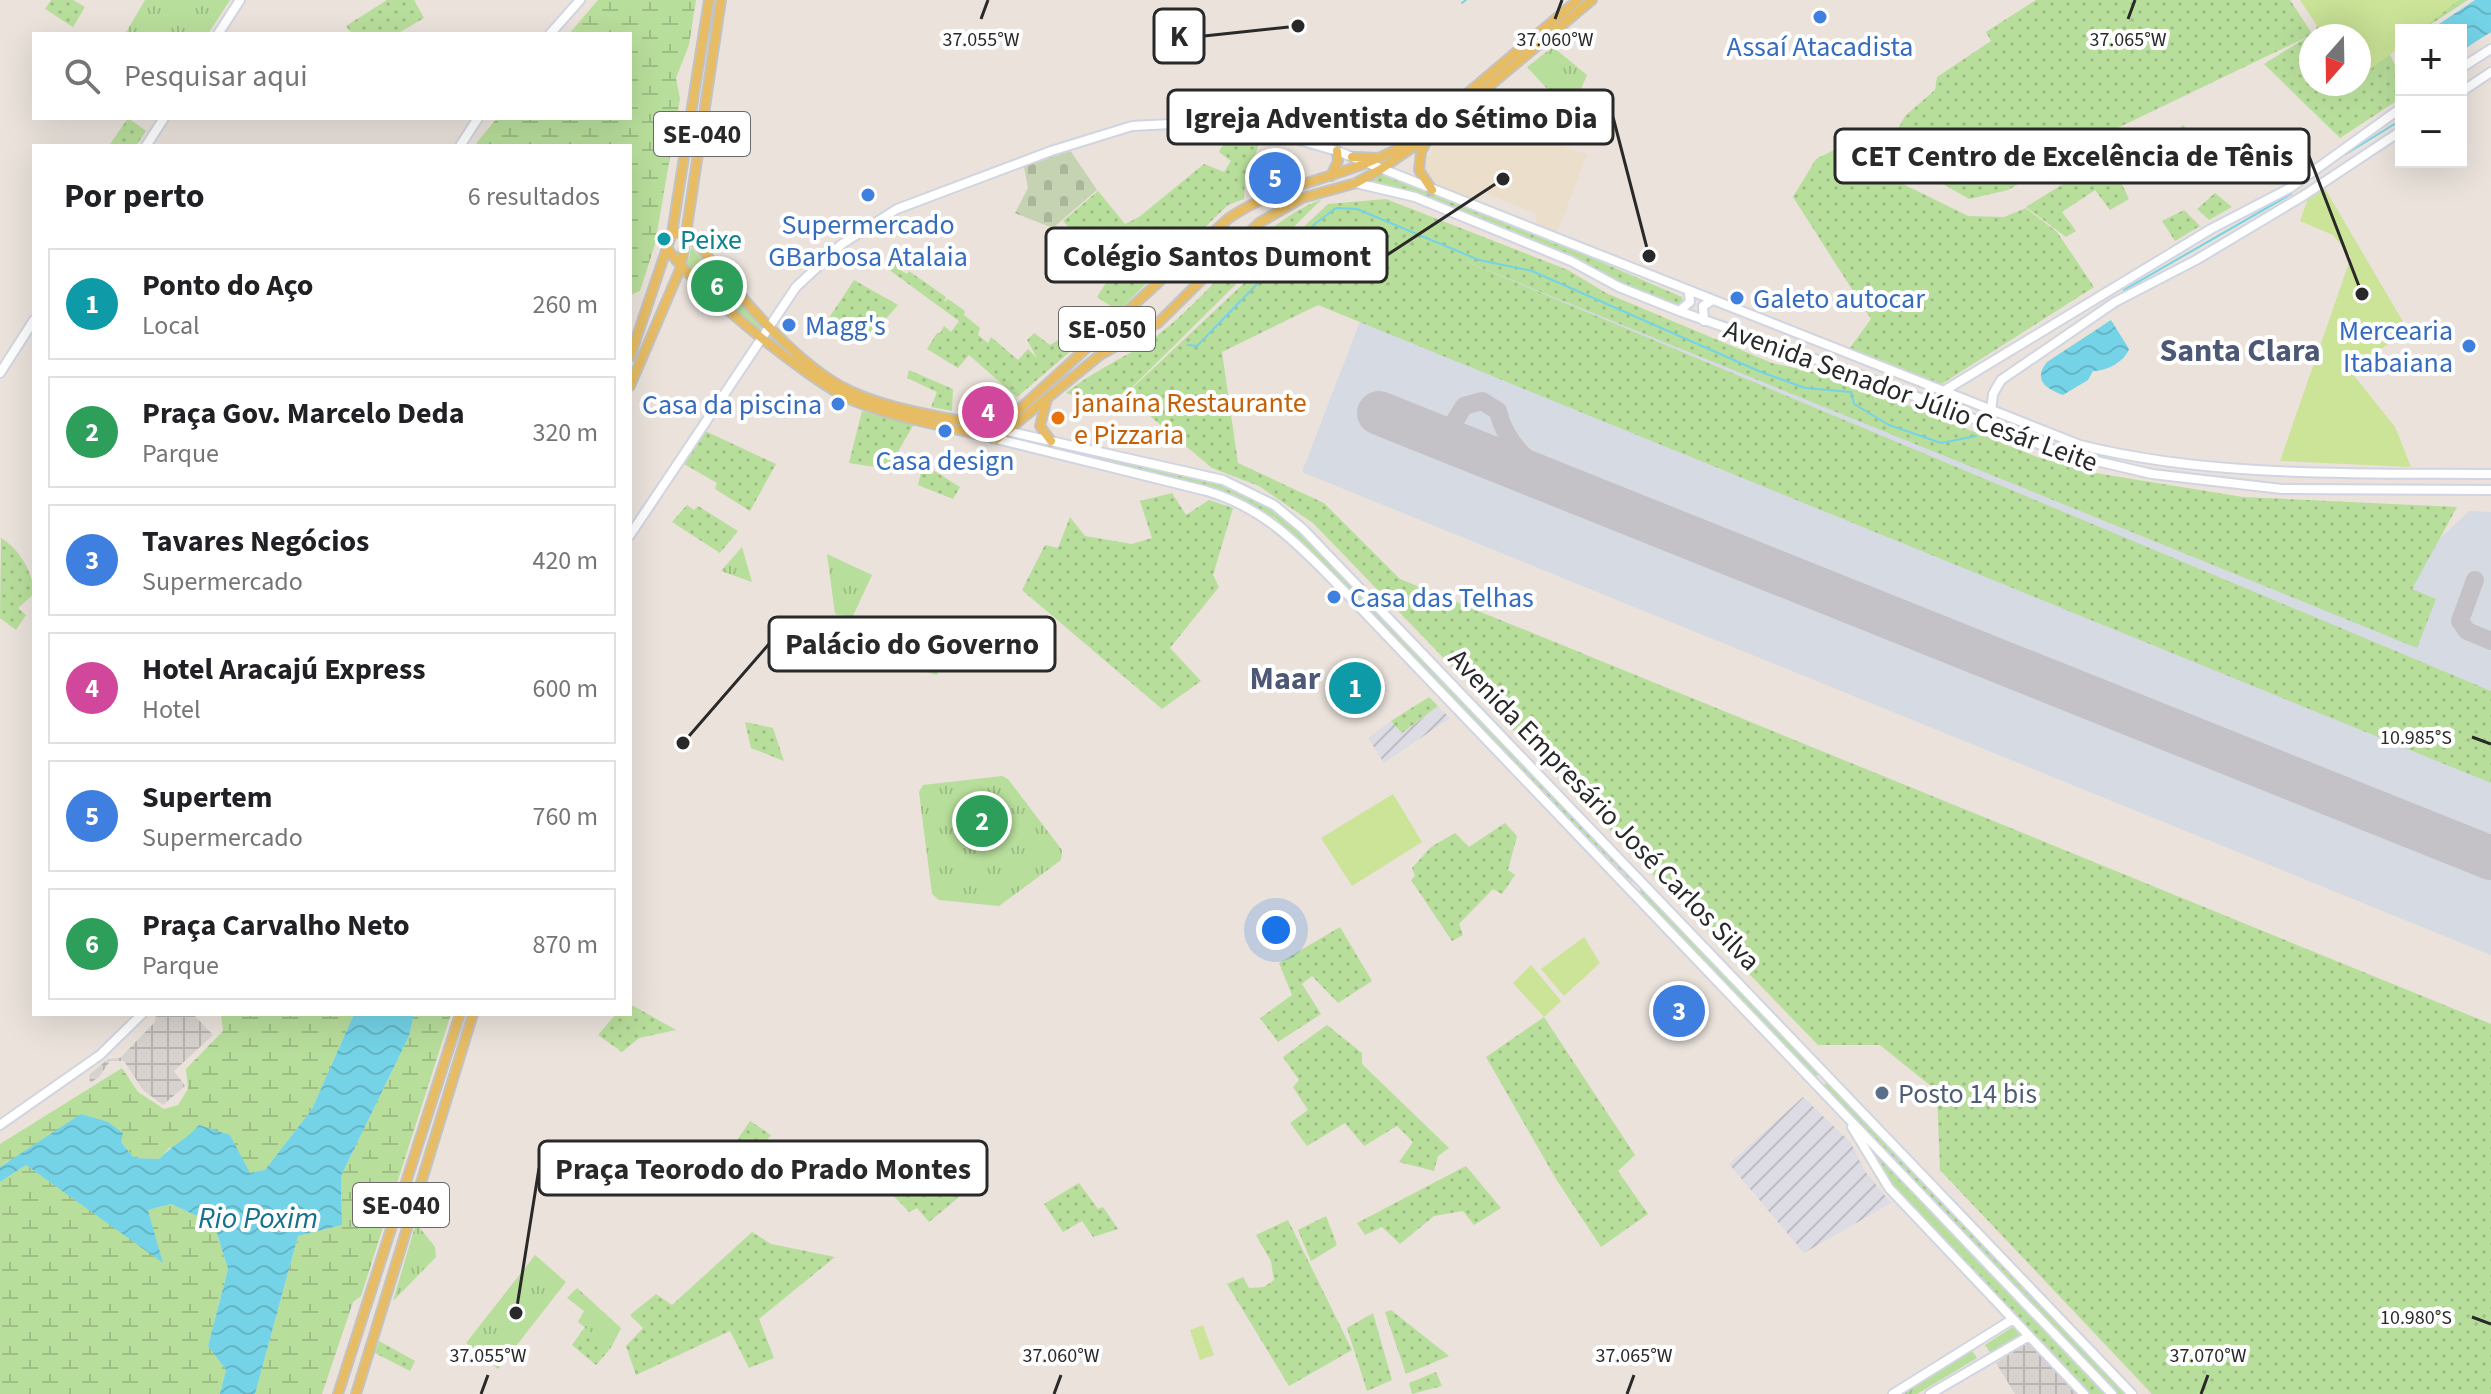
<!DOCTYPE html>
<html lang="pt">
<meta charset="utf-8">
<style>
body{margin:0;font-family:"Source Sans 3",sans-serif;background:#f2f2f2;color:#202124}
.controls{position:absolute;right:24px;top:24px;display:grid;overflow:hidden;border-radius:0px;box-shadow:0 8px 32px #0002}
.controls button{width:72px;height:72px;display:grid;place-items:center;padding:0;border:0;border-bottom:2px solid #e0e0e0;background:#fff;color:#202124;font:40px sans-serif}
.compass{position:absolute;left:2299px;top:24px;width:72px;height:72px;border-radius:50%;background:#fff;box-shadow:0 8px 32px #0002;rotate:200deg}
.you{position:absolute;left:1276px;top:930px;width:28px;height:28px;margin:-20px;border:6px solid #fff;border-radius:50%;background:#1a73e8;box-shadow:0 0 0 12px #1a73e833}
.badge{display:grid;place-items:center;width:52px;height:52px;border-radius:50%;background:#0f766e;color:#fff;font-size:26px;font-weight:700}
.pin{position:absolute;translate:-50% -50%;border:4px solid #fff;box-shadow:0 2px 8px #0006}
.list{margin:0;padding:0;list-style:none}
h2{display:flex;justify-content:space-between;align-items:center;height:104px;margin:0;padding:0 32px;font-size:34px}
h2 small{font-size:26px;font-weight:400;color:#757577}
.list li{display:grid;grid-template-columns:52px 1fr auto;gap:24px;align-items:center;box-sizing:border-box;height:112px;margin:0 16px 16px;padding:0 16px;border:2px solid #e0e0e0;border-radius:0px}
.list b{display:block;font-size:30px;white-space:nowrap}
.list p{margin:0;font-size:26px;white-space:nowrap;color:#757577}
.list em{font-size:26px;font-style:normal;color:#757577}
.icon{flex:none;width:44px;height:44px;fill:none;stroke:currentColor;stroke-width:2;stroke-linecap:round;stroke-linejoin:round}
.map{position:relative;flex:none;width:2491px;height:1394px;overflow:hidden}
.search{position:absolute;background:#fff;box-shadow:0 8px 32px #0002;left:32px;top:32px;width:600px;height:88px;display:flex;align-items:center;gap:20px;box-sizing:border-box;padding:0 28px;border-radius:0px;color:#757577;font-size:30px}
.panel{position:absolute;background:#fff;box-shadow:0 8px 32px #0002;left:32px;top:144px;width:600px;height:872px;border-radius:0px}
.map>svg:first-child{display:block}
.industrial{fill:url(#industrial-furrows)}
.education{fill:#ebdecb}
.airport{fill:#d6dae3}
.grass{fill:url(#grass-dots);fill-rule:evenodd}
.wetland{fill:url(#wetland-marsh)}
.cemetery{fill:url(#cemetery-stones)}
.park{fill:url(#park-tufts)}
.pitch{fill:#cbe497}
.plaza{fill:url(#plaza-grid)}
.water{fill:url(#water-waves)}
.lines{fill:none;stroke-linecap:round;stroke-linejoin:round}
.stream{stroke:#74d3e6;stroke-width:2}
.taxiway{stroke:#c4c2c6;stroke-width:18}
.runway{stroke:#c4c2c6;stroke-width:44}
.secondary-casing{stroke:#d0d5e1;stroke-width:12}
.primary-casing{stroke:#c3c3c3;stroke-width:12}
.secondary{stroke:#fff;stroke-width:8}
.primary{stroke:#e7bc63;stroke-width:8}
.ticks{fill:none;stroke:#292929;stroke-width:3}
.shop-dot{fill:#3f7fe0;stroke:#fff;stroke-width:3}
.culture-dot{fill:#0f9aa8;stroke:#fff;stroke-width:3}
.food-dot{fill:#e8710a;stroke:#fff;stroke-width:3}
.service-dot{fill:#5c6f8a;stroke:#fff;stroke-width:3}
.labels{text-anchor:middle;stroke-width:8;stroke-linejoin:round;paint-order:stroke}
.shield{fill:#fff;stroke:#696969;stroke-width:2}
.shield-label{font-size:26px;font-weight:bold;fill:#292929}
.shop-label{font-size:28px;fill:#366cbe;stroke:#fff}
.culture-label{font-size:28px;fill:#0d838f;stroke:#fff;text-anchor:start}
.street-label{font-size:28px;fill:#292929;stroke:#fff}
.food-label{font-size:28px;fill:#c56008;stroke:#fff;text-anchor:start}
.service-label{font-size:28px;fill:#4e5e75;stroke:#fff;text-anchor:start}
.water-label{font-size:30px;font-style:italic;fill:#16718f;stroke:#fff}
.quarter-label{font-size:32px;font-weight:bold;fill:#4c5876;stroke:#fff}
.ticks-label{font-size:20px;text-anchor:middle;fill:#292929;stroke:#fff;stroke-width:8;stroke-linejoin:round;paint-order:stroke}
.leader{fill:none;stroke:#292929;stroke-width:3}
.callout-dot{fill:#292929;stroke:#fff;stroke-width:3}
.callout{fill:#fff;stroke:#292929;stroke-width:3}
.callout-label{font-size:30px;text-anchor:middle;font-weight:bold;fill:#292929}
</style>
<div class="map">
<svg width="2491" height="1394" viewBox="0 0 2491 1394">
<defs>
<pattern id="industrial-furrows" width="10" height="10" patternUnits="userSpaceOnUse" patternTransform="scale(2)"><rect width="10" height="10" fill="#dddbe3"/><path d="M-1 1l2-2M0 10L10 0M9 11l2-2" fill="none" stroke="#bebcc3"/></pattern>
<pattern id="grass-dots" width="8" height="8" patternUnits="userSpaceOnUse" patternTransform="scale(2)"><rect width="8" height="8" fill="#b8de9b"/><path d="M2 2h.1M6 6h.1" fill="none" stroke="#9ebe86" stroke-width="1.8" stroke-linecap="round"/></pattern>
<pattern id="wetland-marsh" width="20" height="14" patternUnits="userSpaceOnUse" patternTransform="scale(2)"><rect width="20" height="14" fill="#b8de9b"/><path d="M1 5h8M5 5V1M11 12h8M15 12V8" fill="none" stroke="#9ebe86"/></pattern>
<pattern id="cemetery-stones" width="16" height="16" patternUnits="userSpaceOnUse" patternTransform="scale(2)"><rect width="16" height="16" fill="#c6d3b3"/><path d="M2 7V4a2 2 0 0 1 4 0v3zM10 15v-3a2 2 0 0 1 4 0v3z" fill="#aab59a"/></pattern>
<pattern id="park-tufts" width="24" height="20" patternUnits="userSpaceOnUse" patternTransform="scale(2)"><rect width="24" height="20" fill="#b8de9b"/><path d="M3 7l-1-3M5 7V3M7 7l1-3M15 17l-1-3M17 17v-4M19 17l1-3" fill="none" stroke="#9ebe86"/></pattern>
<pattern id="plaza-grid" width="8" height="8" patternUnits="userSpaceOnUse" patternTransform="scale(2)"><rect width="8" height="8" fill="#d7d2ce"/><path d="M0 4h8M4 0v8" fill="none" stroke="#b9b4b1"/></pattern>
<pattern id="water-waves" width="16" height="10" patternUnits="userSpaceOnUse" patternTransform="scale(2)"><rect width="16" height="10" fill="#74d3e6"/><path d="M0 5q4-4 8 0t8 0" fill="none" stroke="#64b5c5"/></pattern>
</defs>
<rect width="100%" height="100%" fill="#eae2db"/>
<path class="industrial" d="M1438,706L1450,718L1384,763L1368,738L1391,721L1403,733Z
M1803,1097L1851,1143L1864,1170L1891,1203L1804,1253L1729,1164Z"/>
<path class="education" d="M1461,124L1506,142L1512,127L1587,155L1556,235L1538,229L1535,213L1482,192L1477,207L1431,183L1424,164L1433,147Z"/>
<path class="airport" d="M1401,215L2366,609L2469,511L2491,512V955L1302,472Z"/>
<path class="grass" d="M51,0H73L85,7L73,27L45,9Z
M387,0H414L424,18L397,34H352L346,26Z
M2036,0H2290L2313,35L2316,32L2318,14L2342,0H2468L2422,30H2401L2389,52L2401,79V98L2340,138L2264,64L2309,36L2105,134L2008,190L1969,199L1886,151L1905,116L1935,90L1937,77L1991,41L1986,32ZM2311,36H2359V84H2311Z
M128,118L146,131L136,146H113L110,144Z
M2183,125L2220,163L2204,180L2164,143Z
M1232,131L1261,138L1245,184L1244,199L1228,205L1118,311L1097,297L1111,275L1063,221L1098,191L1125,224L1139,217L1204,164L1224,172L1231,161L1219,152Z
M2121,148L2139,165L2119,178L2129,199L2110,210L2095,190L2062,212L2076,231L2066,237L2026,207Z
M1834,150L1968,216L2004,217L2026,208L2057,232L2094,287L1940,385L1849,349L1871,319L1793,197L1816,159Z
M1380,174L1536,234L1682,297L1683,301L1676,307L1612,281L1531,239L1409,191L1368,180Z
M2215,193L2232,207L2209,220L2197,209Z
M1322,199L1112,407L1066,393C1097,368 1130,356 1159,334C1214,292 1257,224 1322,199Z
M1386,199L1568,270L1606,293L1772,363L1836,377L2037,457L2089,472L2243,497L2457,507L2412,589L2436,599L2417,648L1448,254L2491,691V783L1318,305L1222,352L1238,463L1324,503L1400,579L2491,1024V1394H2152L1940,1170L1937,1091L1880,1045H1818L1313,523L1259,486L1212,468L1125,395L1328,204Z
M2184,210L2200,226L2175,241L2162,221Z
M894,261L902,267L900,270L907,274L909,271L946,297L944,302L948,299L965,311L964,315L980,328L978,335L988,343L991,337L1018,360L1028,349L1037,358L1027,340L1034,333L1050,345L1058,340L1072,350L1017,397L969,355L958,368L927,349L937,333H940L944,326L951,332L959,321L888,269Z
M854,280L898,305L863,345L825,324Z
M909,370L953,389L952,411L931,407L937,392L907,378Z
M862,411L914,424L888,469L849,463Z
M703,430L776,464L750,511L715,489L717,483L684,464Z
M1008,433L1222,483L1273,508L1329,560L1636,880L1632,882L1275,518L1233,494L1007,438Z
M923,464L960,487L953,499L918,485Z
M1172,493L1186,515L1209,500L1233,508L1213,575L1219,587L1170,648L1201,681L1162,709L1022,590L1045,545L1058,548L1070,517L1085,536L1132,544L1152,538L1140,501Z
M687,505L694,510L698,506L738,531L720,553L672,522Z
M1,538C19,548 34,574 34,594L18,608L26,615L16,630L0,618Z
M911,625L933,633L938,625L955,632L937,675L894,664Z
M1429,697L1438,706L1402,733L1391,721Z
M745,722L773,728L784,761L751,748Z
M1505,823L1517,836L1508,870L1515,875L1502,894L1493,889L1459,924L1463,935L1452,941L1411,880L1415,876L1412,868L1431,847L1455,833L1469,847Z
M1644,887L1821,1074L1813,1077L1638,892Z
M1340,927L1372,981L1338,1003L1312,976L1302,984L1321,1014L1278,1042L1260,1018L1292,995L1279,963Z
M630,1004L676,1030L639,1038L622,1052L598,1035L616,1014H630Z
M1544,1017L1635,1155L1618,1171L1648,1214L1601,1247L1556,1179L1486,1057Z
M1327,1025L1362,1053V1064L1449,1148L1438,1156L1434,1171L1399,1162L1413,1142L1397,1126L1364,1146L1345,1123L1307,1146L1290,1123L1308,1110L1293,1087L1299,1080L1283,1057Z
M1827,1082L2128,1394H2117L2087,1364L1822,1087Z
M750,1121L771,1135L754,1157L735,1143Z
M1862,1140L2107,1394H2089L1890,1184Z
M941,1146L971,1187L929,1222L917,1208L909,1212L890,1192Z
M1466,1166L1501,1208L1474,1225L1463,1211L1434,1216L1400,1244L1382,1227L1365,1235L1357,1223Z
M1079,1183L1098,1209L1103,1207L1118,1229L1093,1237L1082,1221L1063,1232L1044,1204Z
M1326,1216L1337,1245L1311,1261L1298,1230Z
M1288,1220L1352,1350L1289,1386L1227,1284L1243,1277L1249,1288L1264,1287L1274,1280L1271,1261L1256,1235Z
M752,1232L771,1244L835,1257L759,1319L774,1358L749,1368L730,1331L636,1375L626,1346L643,1328L630,1315L656,1294L672,1305Z
M1391,1310L1449,1356L1406,1374L1385,1312Z
M1373,1313L1392,1380L1367,1391L1347,1328Z
M585,1327L611,1348L596,1365L572,1345Z
M379,1341L415,1361L410,1371L375,1353Z
M1436,1372L1442,1386L1412,1394L1409,1383Z"/>
<path class="wetland" d="M598,0H696L689,45L676,78L680,99L655,244L640,291L630,295V146H474L497,118H630V34H569Z
M221,1014H354L312,1109L265,1170L250,1174L230,1135L169,1148L159,1159L134,1158L121,1142L8,1161L0,1167V1144L122,1068L138,1092L164,1109L178,1105L188,1089L186,1069L223,1031Z
M414,1014H451L361,1296L353,1302L322,1394H255L298,1236L342,1225L341,1176L409,1036Z
M26,1165L162,1261L148,1210L171,1204L214,1224L228,1269L208,1346L226,1370L220,1394H0V1182Z"/>
<path class="cemetery" d="M1070,150L1097,190L1053,228L1015,213L1028,188L1024,167Z"/>
<path class="park" d="M145,0H230L208,34H125Z
M1553,47L1587,75L1578,96L1570,101L1552,94L1527,67Z
M691,247L763,328L760,332L687,267Z
M742,547L752,582L721,571Z
M827,554L872,575L852,618L835,614Z
M1002,776L1008,779L1062,850L1061,860L999,906L939,900L932,894L919,792L923,785Z
M416,1223L435,1247L436,1257L393,1301Z
M535,1255L566,1282L498,1369L466,1343Z
M577,1288L621,1328L611,1348L578,1322L584,1311L567,1298Z
M2014,1326L2023,1336L1991,1354L1985,1345Z
M1972,1351L1977,1358L1917,1394H1901Z"/>
<path class="pitch" d="M2300,0H2459L2421,30H2401V46L2359,78V36H2324Z
M2324,187L2409,332L2348,368L2395,427L2411,467L2280,461L2351,257L2333,235L2300,221L2309,196Z
M1393,794L1422,842L1352,886L1321,838Z
M1584,937L1600,963L1564,996L1541,969Z
M1531,965L1561,1001L1544,1017L1513,983Z
M1203,1325L1214,1355L1200,1360L1190,1330Z"/>
<path class="plaza" d="M156,1014H193L213,1035L174,1071L185,1086L163,1105L143,1090L124,1061H110L99,1077L90,1083L89,1075L108,1059L120,1058L155,1022Z
M2028,1342L2078,1394H2015L1996,1363Z"/>
<path class="water" d="M2475,0H2491V32L2461,51V30H2430Z
M2111,320L2129,349C2124,362 2107,371 2093,371L2088,380L2063,395C2045,388 2033,380 2047,362Z
M354,1014H414L409,1036L341,1176L342,1225L298,1236L255,1394H220L226,1370L208,1346L228,1269L214,1224L171,1204L148,1210L163,1263L26,1165L0,1182V1167L81,1114L108,1122L123,1133L121,1142L134,1158L159,1159C172,1145 186,1140 199,1125L230,1135L250,1173L265,1170L312,1109Z"/>
<g class="lines">
<path class="stream" d="M1462,3L1466,0
M2346,154L2401,120
M2124,290L2291,194
M1188,345L1197,346L1316,223L1336,208L1357,209L1479,260L1532,271L1761,372L1805,388L1851,392L1854,404L1889,425L1941,443L1976,436"/>
<path class="taxiway" d="M1470,449L1453,424L1464,406L1482,401L1498,411C1507,451 1541,472 1576,490
M2475,580L2460,621L2467,631L2491,641"/>
<path class="runway" d="M1379,413L2491,858"/>
<g class="secondary-casing">
<path id="secondary" d="M218,34L240,0
M550,34L580,0
M2461,68L2491,49
M2461,92L2491,72
M146,146L164,118
M460,146L478,118
M1356,183L1415,197L1571,261L1619,287L1679,311L1860,375L2062,453L2152,474L2282,489L2491,490
M1679,311L1690,302L1689,293
M1704,321L1703,306L1711,301
M0,373L34,320
M1942,392L2211,229L2290,188L2401,108
M1991,412L1993,394L2001,380L2115,302L2196,260L2303,196L2401,131
M1007,431L1223,480L1274,505L1303,529L2132,1394
M997,439L1207,491C1270,510 1304,551 1349,596L2112,1394
M630,535L796,287L842,244L897,209L1051,151L1132,126L1209,122L1282,135L1337,151L2080,445C2212,478 2356,473 2491,474
M0,1125L100,1055L142,1014
M1852,1127L1889,1188L2084,1394
M1893,1394L2013,1319
M1930,1394L2029,1336"/>
</g>
<g class="primary-casing">
<path id="primary" d="M1429,137L1421,152L1419,170L1432,190
M1352,157L1380,158
M1331,176L1338,161L1337,151
M1218,230L1221,244L1235,248
M672,233H688C730,283 791,363 850,391C895,412 951,417 999,429
M668,249C688,283 816,386 854,401C899,419 950,427 997,439L1100,355L1158,323L1259,223L1302,198L1356,183L1381,169L1432,134L1592,0
M1195,251L1205,250L1212,255L1214,268
M630,357L672,233L709,0
M630,386L681,267L721,0
M1047,399L1040,426L1051,441
M989,437L1229,218C1286,179 1355,178 1412,140L1578,0
M338,1394L460,1014
M356,1394L473,1014"/>
</g>
<use href="#secondary" class="secondary"/>
<use href="#primary" class="primary"/>
</g>
<path class="ticks" d="M981,19L988,0M1555,19L1562,0M2128,19L2135,0M2472,737L2491,744M2472,1317L2491,1324M481,1394L488,1375M1054,1394L1061,1375M1627,1394L1634,1375M2201,1394L2208,1375"/>
<g class="shop-dot">
<circle cx="1820" cy="17" r="8"/>
<circle cx="868" cy="195" r="8"/>
<circle cx="1737" cy="298" r="8"/>
<circle cx="789" cy="325" r="8"/>
<circle cx="2469" cy="346" r="8"/>
<circle cx="838" cy="404" r="8"/>
<circle cx="945" cy="431" r="8"/>
<circle cx="1334" cy="597" r="8"/>
</g>
<circle class="culture-dot" cx="664" cy="239" r="8"/>
<circle class="food-dot" cx="1058" cy="418" r="8"/>
<circle class="service-dot" cx="1882" cy="1093" r="8"/>
<g class="labels">
<g class="shield">
<rect x="654" y="112" width="96" height="44" rx="6"/>
<rect x="1059" y="307" width="96" height="44" rx="6"/>
<rect x="353" y="1183" width="96" height="44" rx="6"/>
</g>
<g class="shield-label">
<text x="702" y="143">SE-040</text>
<text x="1107" y="338">SE-050</text>
<text x="401" y="1214">SE-040</text>
</g>
<g class="shop-label">
<text x="1820" y="56">Assaí Atacadista</text>
<text x="868" y="234">Supermercado<tspan x="868" dy="32">GBarbosa Atalaia</tspan></text>
<text x="1753" y="308" text-anchor="start">Galeto autocar</text>
<text x="805" y="335" text-anchor="start">Magg's</text>
<text x="2453" y="340" text-anchor="end">Mercearia<tspan x="2453" dy="32">Itabaiana</tspan></text>
<text x="822" y="414" text-anchor="end">Casa da piscina</text>
<text x="945" y="470">Casa design</text>
<text x="1350" y="607" text-anchor="start">Casa das Telhas</text>
</g>
<g class="culture-label">
<text x="680" y="249">Peixe</text>
</g>
<g class="street-label">
<text transform="translate(1911 395) rotate(20)" y="10">Avenida Senador Júlio Cesár Leite</text>
<text transform="translate(1605 809) rotate(46)" y="10">Avenida Empresário José Carlos Silva</text>
</g>
<g class="food-label">
<text x="1074" y="412">janaína Restaurante<tspan x="1074" dy="32">e Pizzaria</tspan></text>
</g>
<g class="service-label">
<text x="1898" y="1103">Posto 14 bis</text>
</g>
<g class="water-label">
<text x="258" y="1228">Rio Poxim</text>
</g>
<g class="quarter-label">
<text x="2240" y="361">Santa Clara</text>
<text x="1285" y="689">Maar</text>
</g>
</g>
<g class="ticks-label">
<text x="981" y="46">37.055°W</text>
<text x="1555" y="46">37.060°W</text>
<text x="2128" y="46">37.065°W</text>
<text x="2416" y="744">10.985°S</text>
<text x="2416" y="1324">10.980°S</text>
<text x="488" y="1362">37.055°W</text>
<text x="1061" y="1362">37.060°W</text>
<text x="1634" y="1362">37.065°W</text>
<text x="2208" y="1362">37.070°W</text>
</g>
<path class="leader" d="M1298 26L1204 36M1649 256L1613 117M2362 294L2309 156M1503 179L1387 255M683 743L769 644M516 1313L539 1168"/>
<g class="callout-dot">
<circle cx="1298" cy="26" r="8"/>
<circle cx="1649" cy="256" r="8"/>
<circle cx="2362" cy="294" r="8"/>
<circle cx="1503" cy="179" r="8"/>
<circle cx="683" cy="743" r="8"/>
<circle cx="516" cy="1313" r="8"/>
</g>
<g class="callout">
<rect x="1154" y="9" width="50" height="54" rx="8"/>
<rect x="1168" y="90" width="445" height="54" rx="8"/>
<rect x="1835" y="129" width="474" height="54" rx="8"/>
<rect x="1046" y="228" width="341" height="54" rx="8"/>
<rect x="769" y="617" width="286" height="54" rx="8"/>
<rect x="539" y="1141" width="448" height="54" rx="8"/>
</g>
<g class="callout-label">
<text x="1179" y="46">K</text>
<text x="1391" y="128">Igreja Adventista do Sétimo Dia</text>
<text x="2072" y="166">CET Centro de Excelência de Tênis</text>
<text x="1217" y="266">Colégio Santos Dumont</text>
<text x="912" y="654">Palácio do Governo</text>
<text x="763" y="1179">Praça Teorodo do Prado Montes</text>
</g>
</svg>
<div class="controls">
<button>+</button>
<button>−</button>
</div>
<svg class="compass" viewBox="-18 -18 36 36"><path d="M0-13l5 13h-10z" fill="#e53935"/><path d="M0 13l5-13h-10z" fill="#757577"/></svg>
<div class="you"></div>
<div class="pin badge" style="left:1355px;top:688px;background:#0f9aa8">1</div>
<div class="pin badge" style="left:982px;top:821px;background:#2e9e5b">2</div>
<div class="pin badge" style="left:1679px;top:1011px;background:#3f7fe0">3</div>
<div class="pin badge" style="left:988px;top:412px;background:#d1479c">4</div>
<div class="pin badge" style="left:1275px;top:178px;background:#3f7fe0">5</div>
<div class="pin badge" style="left:717px;top:286px;background:#2e9e5b">6</div>
<div class="search"><svg class="icon" aria-label="search" viewBox="0 0 24 24"><circle cx="10" cy="10" r="6"/><path d="M15 15l6 6"/></svg>Pesquisar aqui</div>
<section class="panel">
<h2>Por perto<small>6 resultados</small></h2>
<ul class="list">
<li><span class="badge" style="background:#0f9aa8">1</span><div><b>Ponto do Aço</b><p>Local</p></div><em>260 m</em></li>
<li><span class="badge" style="background:#2e9e5b">2</span><div><b>Praça Gov. Marcelo Deda</b><p>Parque</p></div><em>320 m</em></li>
<li><span class="badge" style="background:#3f7fe0">3</span><div><b>Tavares Negócios</b><p>Supermercado</p></div><em>420 m</em></li>
<li><span class="badge" style="background:#d1479c">4</span><div><b>Hotel Aracajú Express</b><p>Hotel</p></div><em>600 m</em></li>
<li><span class="badge" style="background:#3f7fe0">5</span><div><b>Supertem</b><p>Supermercado</p></div><em>760 m</em></li>
<li><span class="badge" style="background:#2e9e5b">6</span><div><b>Praça Carvalho Neto</b><p>Parque</p></div><em>870 m</em></li>
</ul>
</section>
</div>
